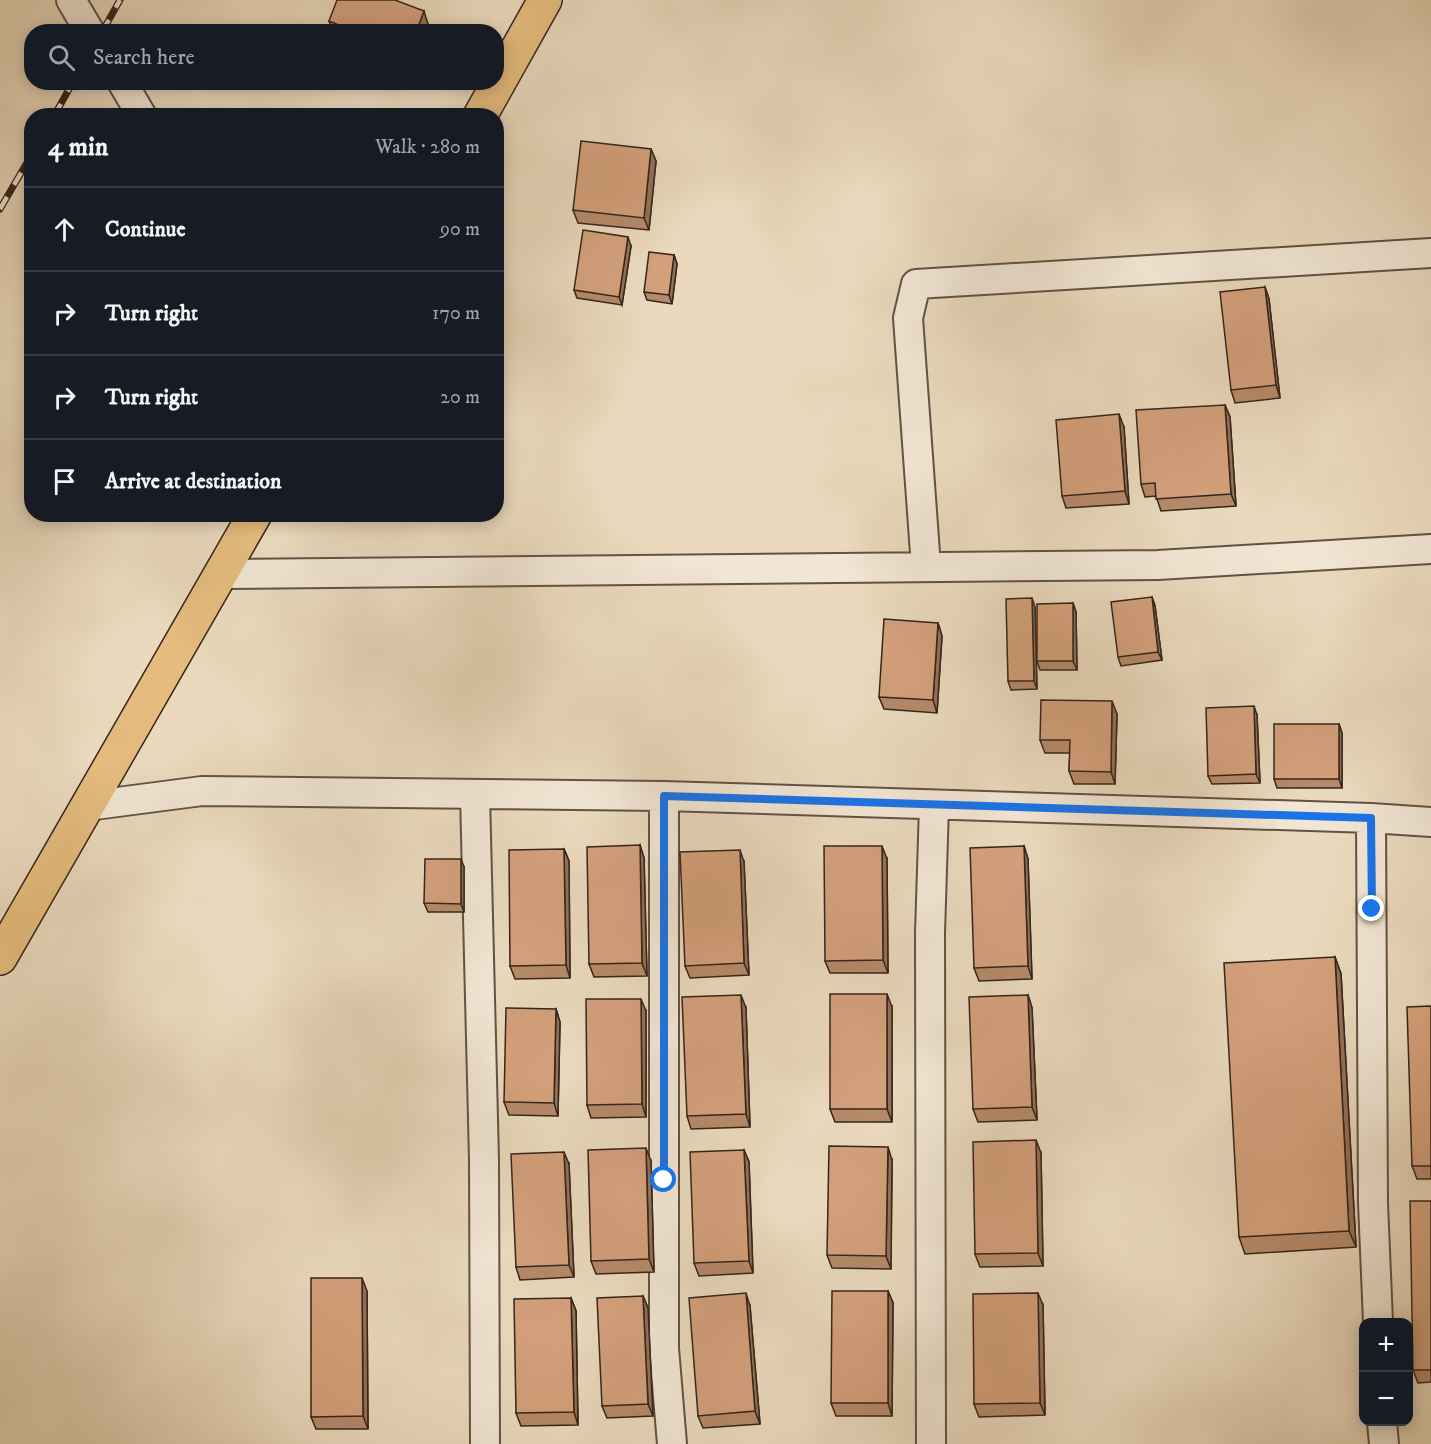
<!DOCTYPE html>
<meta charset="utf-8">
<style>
body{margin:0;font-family:"IM FELL DW Pica",serif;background:#20242c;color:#f1f3f6}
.controls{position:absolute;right:18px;bottom:18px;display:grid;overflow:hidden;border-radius:12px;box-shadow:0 3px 15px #0003}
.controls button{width:54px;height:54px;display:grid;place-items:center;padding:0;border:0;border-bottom:2px solid #363941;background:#171b24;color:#f1f3f6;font:30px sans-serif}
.stop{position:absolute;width:18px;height:18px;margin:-14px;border:4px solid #1a73e8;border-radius:50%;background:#fff}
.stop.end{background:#1a73e8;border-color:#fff;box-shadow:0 2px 6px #0008}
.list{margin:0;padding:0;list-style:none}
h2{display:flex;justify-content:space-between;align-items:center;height:78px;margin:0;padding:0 24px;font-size:26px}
h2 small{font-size:20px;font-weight:400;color:#9ea1a6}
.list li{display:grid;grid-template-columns:39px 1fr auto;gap:18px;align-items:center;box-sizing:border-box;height:84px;padding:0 24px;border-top:2px solid #363941}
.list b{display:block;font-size:22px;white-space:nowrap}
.list em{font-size:20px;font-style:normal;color:#9ea1a6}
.icon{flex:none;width:33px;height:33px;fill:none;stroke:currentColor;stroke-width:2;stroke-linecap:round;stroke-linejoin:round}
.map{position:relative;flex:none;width:1431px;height:1444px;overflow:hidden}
.search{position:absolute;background:#171b24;box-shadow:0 3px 15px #0003;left:24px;top:24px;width:480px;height:66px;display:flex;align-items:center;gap:15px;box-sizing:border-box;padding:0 21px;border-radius:24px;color:#9ea1a6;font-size:22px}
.panel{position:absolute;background:#171b24;box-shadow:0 3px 15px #0003;left:24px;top:108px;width:480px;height:414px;border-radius:24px}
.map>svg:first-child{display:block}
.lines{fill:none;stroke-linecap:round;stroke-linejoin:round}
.street-casing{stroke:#625244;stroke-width:32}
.highway-casing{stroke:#35251c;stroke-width:36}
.street{stroke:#f1e6d4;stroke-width:28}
.highway{stroke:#e5bc7e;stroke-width:33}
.rail-casing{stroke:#35251c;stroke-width:7}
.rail{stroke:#f1e6d4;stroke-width:4.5;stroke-dasharray:14;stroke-linecap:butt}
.wall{fill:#b58a6a;stroke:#35251c;stroke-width:1.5}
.shaded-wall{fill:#947056;stroke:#35251c;stroke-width:1.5}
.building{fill:#d3a07b;stroke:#35251c;stroke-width:1.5}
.route{stroke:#1a73e8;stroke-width:8}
</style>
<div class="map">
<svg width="1431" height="1444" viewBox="0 0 1431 1444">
<rect width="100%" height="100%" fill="#ead9bd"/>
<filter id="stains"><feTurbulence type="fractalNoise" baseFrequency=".00333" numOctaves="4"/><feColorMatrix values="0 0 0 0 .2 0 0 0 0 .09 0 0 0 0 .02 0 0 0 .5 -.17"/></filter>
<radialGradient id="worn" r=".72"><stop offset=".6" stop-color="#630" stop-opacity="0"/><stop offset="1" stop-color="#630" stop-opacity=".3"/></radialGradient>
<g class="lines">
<g class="street-casing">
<path id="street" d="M71,0L90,32
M122,82L142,116
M926,567L908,318L916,284L1431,253
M222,574L1158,565L1431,549
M475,795L484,1160L485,1444
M664,796V1348L672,1444
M87,806L202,791L664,796L1371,818L1431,822
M1371,818L1373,1203L1378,1322
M1382,1422L1384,1444
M931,1444L930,933L934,806"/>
</g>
<g class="highway-casing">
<path id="highway" d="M480,116L545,0
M0,958L255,514"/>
</g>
<use href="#street" class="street"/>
<use href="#highway" class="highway"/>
<g class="rail-casing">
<path id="rail" d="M102,32L120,0
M54,116L73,82
M0,209L32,154"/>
</g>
<use href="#rail" class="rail"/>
</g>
<path class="wall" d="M329,21L428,24L425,32H333Z
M651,149L656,161L649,230L578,223L573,210Z
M631,246L622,305L577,298L574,290Z
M674,255L677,264L672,304L647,300L644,292Z
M1265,287L1269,299L1280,398L1235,403L1231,390Z
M1225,405L1230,417L1236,506L1161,511L1156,496L1145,497L1141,484Z
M1124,427L1129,504L1066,508L1062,496Z
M1152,597L1155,606L1162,660L1121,666L1118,657Z
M1073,603L1076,612L1077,670H1040L1037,661Z
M1035,607L1037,689L1011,690L1008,681Z
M938,623L942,636L937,713L884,709L879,697Z
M1117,714L1115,784H1074L1069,771L1070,753H1045L1040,740Z
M1257,715L1260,783L1212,784L1208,776Z
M1339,724L1342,733V788H1277L1274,779Z
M640,845L644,858L647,976L594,977L589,964Z
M1024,846L1028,859L1032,979L979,981L974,968Z
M564,849L569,861L570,978L515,979L510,966Z
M887,859L888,973H830L825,961Z
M744,862L749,975L690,978L685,966Z
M464,867V912H428L424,903Z
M1335,957L1341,974L1356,1247L1245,1254L1239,1237Z
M1028,995L1032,1008L1037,1120L978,1122L973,1109Z
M1431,1006V1179H1417L1412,1166Z
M892,1007V1122H835L830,1109Z
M746,1008L750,1127L691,1129L687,1116Z
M556,1009L560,1022L558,1116L509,1115L504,1102Z
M646,1011V1117L591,1118L587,1105Z
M744,1150L749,1162L753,1273L699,1276L694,1263Z
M1041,1153L1043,1266L980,1267L975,1254Z
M892,1160L891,1269L832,1268L827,1255Z
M651,1161L654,1272L596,1274L591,1261Z
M569,1164L574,1277L520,1280L516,1267Z
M1431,1201V1382L1418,1383L1413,1370Z
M367,1291L368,1429H316L311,1417Z
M888,1291L893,1303L892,1416H836L831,1403Z
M643,1296L648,1308L653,1416L607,1418L602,1406Z
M571,1298L576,1311L578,1425L521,1426L516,1413Z
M1043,1305L1045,1415L979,1417L974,1404Z
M750,1306L760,1424L703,1428L698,1416Z"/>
<path class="shaded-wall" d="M424,11L428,24L425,32H416Z
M651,149L656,161L649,230L644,218Z
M628,237L631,246L622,305L619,297Z
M674,255L677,264L672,304L669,295Z
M1265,287L1269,299L1280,398L1276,385Z
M1225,405L1230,417L1236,506L1231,494Z
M1119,414L1124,427L1129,504L1125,491Z
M1152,597L1155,606L1162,660L1158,652Z
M1032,598L1035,607L1037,689L1034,681Z
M1073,603L1076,612L1077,670L1073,661Z
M938,623L942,636L937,713L933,700Z
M1112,701L1117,714L1115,784L1111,772Z
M1254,706L1257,715L1260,783L1256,774Z
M1339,724L1342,733V788L1339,779Z
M640,845L644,858L647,976L642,963Z
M882,846L887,859L888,973L883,960Z
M1024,846L1028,859L1032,979L1028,966Z
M564,849L569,861L570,978L566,965Z
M740,850L744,862L749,975L744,963Z
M461,859L464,867V912L461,904Z
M1335,957L1341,974L1356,1247L1349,1231Z
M887,994L892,1007V1122L887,1109Z
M741,995L746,1008L750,1127L746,1114Z
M1028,995L1032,1008L1037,1120L1032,1107Z
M641,999L646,1011V1117L642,1104Z
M556,1009L560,1022L558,1116L554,1103Z
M1036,1140L1041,1153L1043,1266L1038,1253Z
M888,1147L892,1160L891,1269L886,1256Z
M646,1148L651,1161L654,1272L649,1259Z
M744,1150L749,1162L753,1273L749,1261Z
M564,1152L569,1164L574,1277L569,1265Z
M362,1278L367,1291L368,1429L363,1416Z
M888,1291L893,1303L892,1416L888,1403Z
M746,1293L750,1306L760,1424L755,1411Z
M1038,1293L1043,1305L1045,1415L1040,1403Z
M643,1296L648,1308L653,1416L648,1404Z
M571,1298L576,1311L578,1425L574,1412Z"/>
<path class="building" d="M337,0H395L424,11L416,32H356L329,21Z
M581,141L651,149L644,218L573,210Z
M583,230L628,237L619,297L574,290Z
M649,252L674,255L669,295L644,292Z
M1265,287L1276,385L1231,390L1220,292Z
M1225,405L1231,494L1156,499L1155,483L1141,484L1136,410Z
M1119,414L1125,491L1062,496L1056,420Z
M1152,597L1158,652L1118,657L1111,602Z
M1032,598L1034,681H1008L1006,599Z
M1073,603V661H1037V604Z
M884,619L938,623L933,700L879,697Z
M1041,700L1112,701L1111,772L1069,771L1070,740H1040Z
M1254,706L1256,774L1208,776L1206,708Z
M1274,724H1339V779H1274Z
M640,845L642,963L589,964L587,847Z
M824,846H882L883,960L825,961Z
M1024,846L1028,966L974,968L970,848Z
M564,849L566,965L510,966L509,850Z
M740,850L744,963L685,966L680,852Z
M425,859H461V904L424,903Z
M1335,957L1349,1231L1239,1237L1224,963Z
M830,994H887V1109H830Z
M741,995L746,1114L687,1116L682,997Z
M1028,995L1032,1107L973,1109L969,997Z
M586,999H641L642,1104L587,1105Z
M1431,1006V1166H1412L1407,1007Z
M506,1008L556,1009L554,1103L504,1102Z
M1036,1140L1038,1253L975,1254L973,1142Z
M829,1146L888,1147L886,1256L827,1255Z
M646,1148L649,1259L591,1261L588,1150Z
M744,1150L749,1261L694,1263L690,1152Z
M564,1152L569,1265L516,1267L511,1154Z
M1410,1201H1431V1370H1413Z
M311,1278H362L363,1416L311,1417Z
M832,1291H888V1403H831Z
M746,1293L755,1411L698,1416L689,1298Z
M1038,1293L1040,1403L974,1404L973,1294Z
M643,1296L648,1404L602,1406L597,1298Z
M571,1298L574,1412L516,1413L514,1299Z"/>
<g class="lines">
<path class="route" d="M664,1180V796L1371,818L1372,909"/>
</g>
<rect width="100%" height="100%" filter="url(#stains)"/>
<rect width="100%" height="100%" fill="url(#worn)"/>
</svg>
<div class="controls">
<button>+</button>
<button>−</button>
</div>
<div class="stop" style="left:664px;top:1180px"></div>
<div class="stop end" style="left:1372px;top:909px"></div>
<div class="search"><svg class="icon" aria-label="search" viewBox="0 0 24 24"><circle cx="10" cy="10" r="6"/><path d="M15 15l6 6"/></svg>Search here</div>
<section class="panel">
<h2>4 min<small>Walk · 280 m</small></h2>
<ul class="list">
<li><svg class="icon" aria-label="ahead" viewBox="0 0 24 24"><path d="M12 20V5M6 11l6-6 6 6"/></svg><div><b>Continue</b></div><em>90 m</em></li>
<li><svg class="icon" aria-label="right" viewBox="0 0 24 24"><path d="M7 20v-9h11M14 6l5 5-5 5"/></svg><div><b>Turn right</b></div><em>170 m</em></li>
<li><svg class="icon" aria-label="right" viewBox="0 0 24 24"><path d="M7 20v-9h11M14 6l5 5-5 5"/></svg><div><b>Turn right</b></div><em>20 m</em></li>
<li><svg class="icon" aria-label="arrive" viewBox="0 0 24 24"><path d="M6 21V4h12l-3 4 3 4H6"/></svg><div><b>Arrive at destination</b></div></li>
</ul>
</section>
</div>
